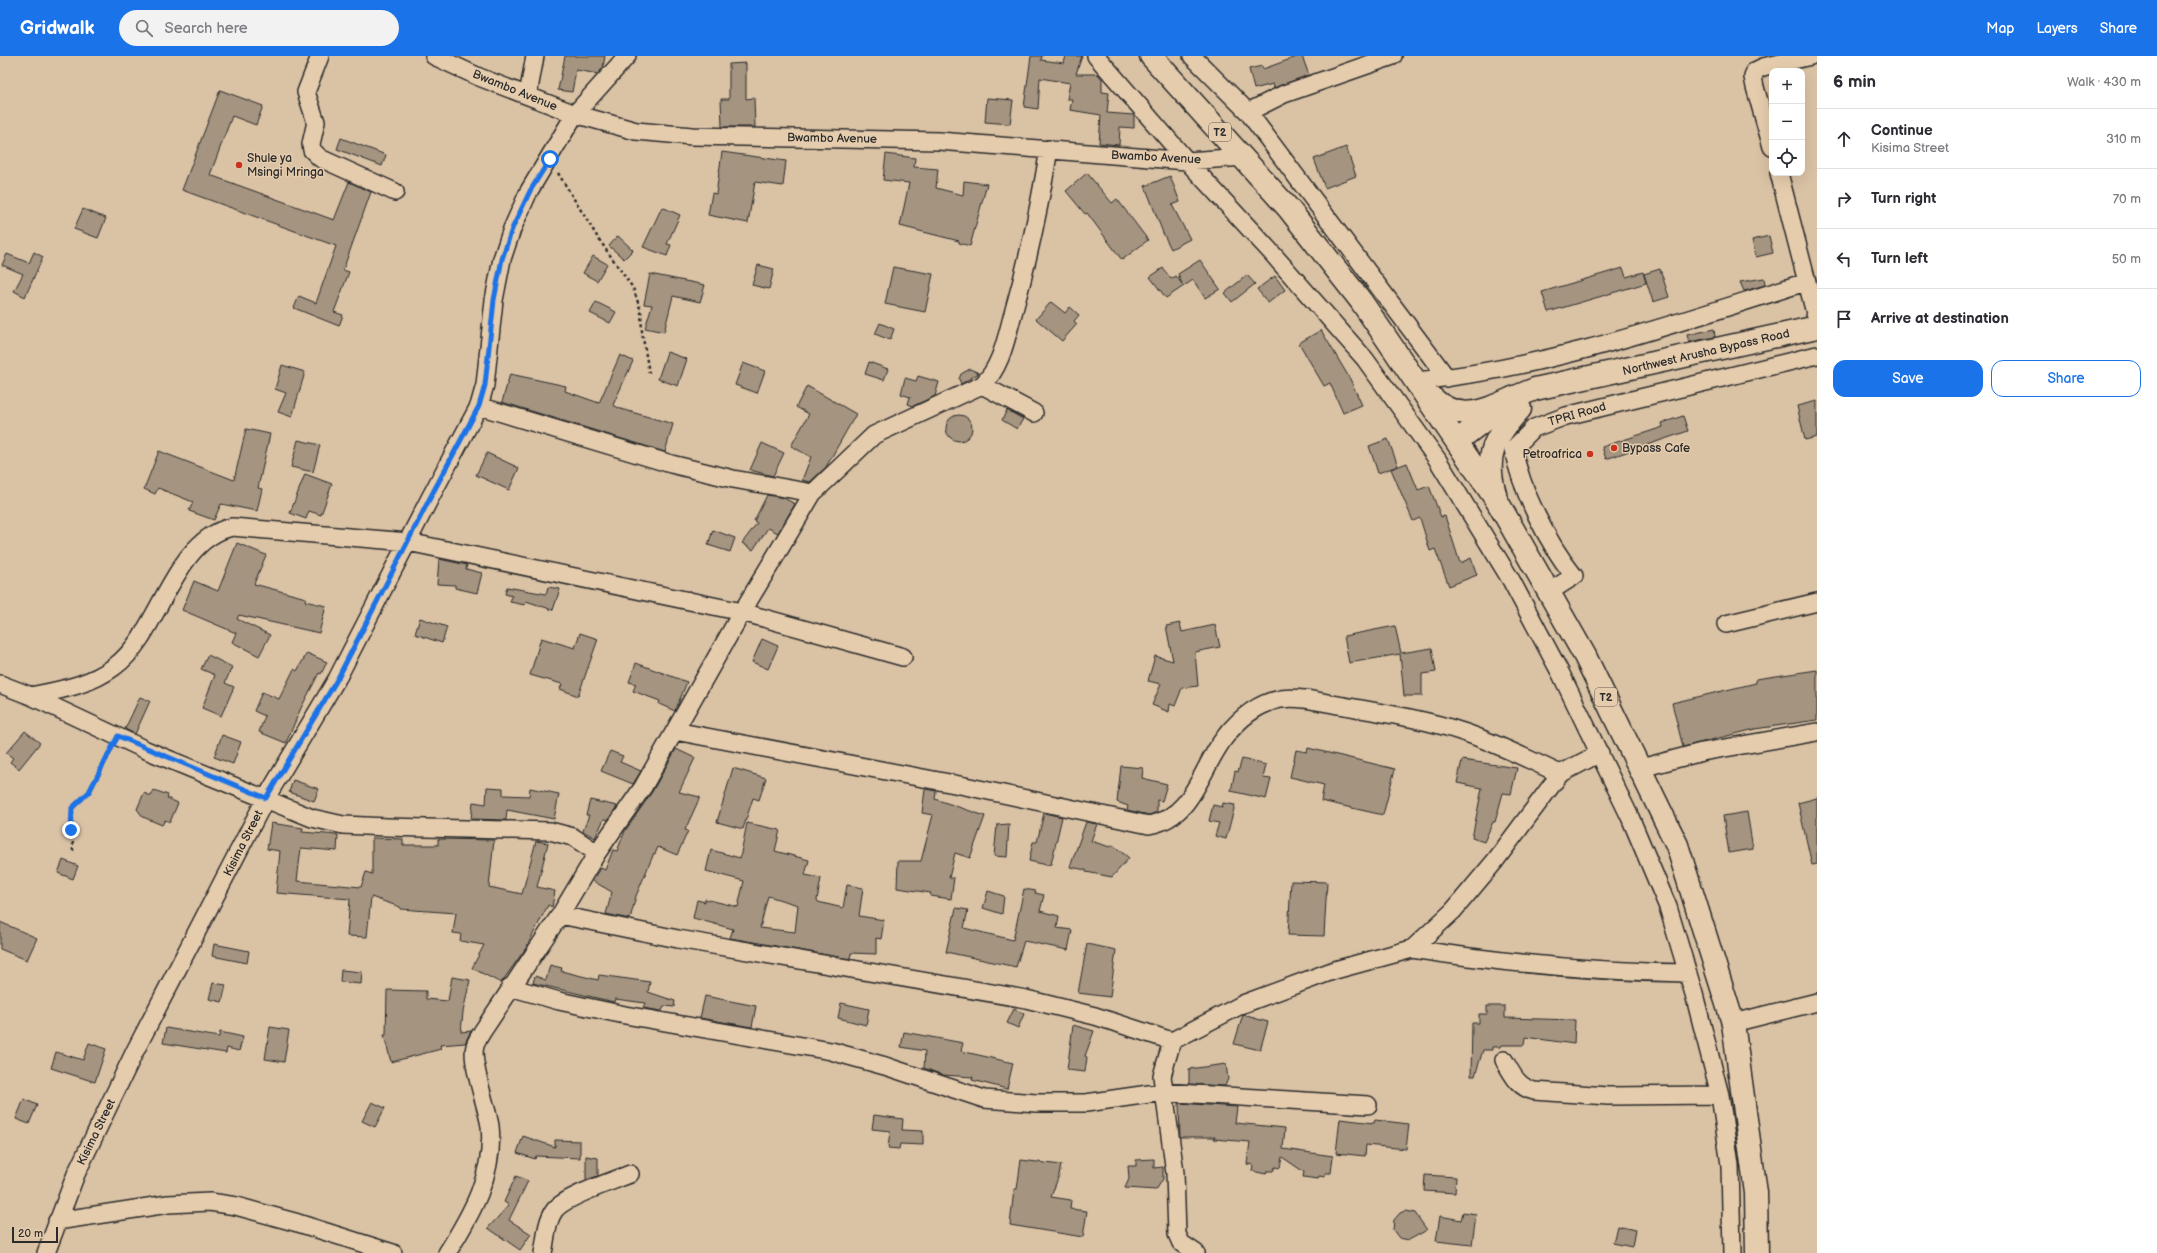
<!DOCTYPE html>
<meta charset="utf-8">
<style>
body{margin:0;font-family:"Balsamiq Sans",sans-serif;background:#f2f2f3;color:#2b2b33}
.controls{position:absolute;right:12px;top:12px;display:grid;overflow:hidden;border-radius:8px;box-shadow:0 4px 16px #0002}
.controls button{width:36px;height:36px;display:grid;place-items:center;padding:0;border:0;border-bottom:1px solid #e1e1e2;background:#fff;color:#2b2b33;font:20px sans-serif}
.scale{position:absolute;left:12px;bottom:10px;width:46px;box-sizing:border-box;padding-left:4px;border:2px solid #2b2b2b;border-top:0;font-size:11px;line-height:14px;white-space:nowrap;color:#2b2b2b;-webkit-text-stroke:3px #e5ccad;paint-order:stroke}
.stop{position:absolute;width:12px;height:12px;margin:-9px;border:3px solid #1a73e8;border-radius:50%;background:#fff}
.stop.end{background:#1a73e8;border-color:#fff;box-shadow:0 1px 4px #0008}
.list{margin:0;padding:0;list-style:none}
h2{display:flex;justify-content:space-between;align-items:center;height:52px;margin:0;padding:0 16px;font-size:17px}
h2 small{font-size:13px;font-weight:400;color:#7c7c81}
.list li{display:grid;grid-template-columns:26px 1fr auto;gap:12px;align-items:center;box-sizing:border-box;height:60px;padding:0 16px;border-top:1px solid #e1e1e2}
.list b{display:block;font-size:15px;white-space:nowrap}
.list p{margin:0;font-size:13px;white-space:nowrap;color:#7c7c81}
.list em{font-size:13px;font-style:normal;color:#7c7c81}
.actions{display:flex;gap:8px;padding:12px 16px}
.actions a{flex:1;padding:9px 0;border:1px solid #1a73e8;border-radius:12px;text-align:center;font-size:14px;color:#1a73e8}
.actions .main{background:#1a73e8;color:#fff}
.icon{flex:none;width:22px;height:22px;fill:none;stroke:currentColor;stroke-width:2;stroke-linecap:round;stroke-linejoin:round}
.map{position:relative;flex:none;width:1817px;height:1197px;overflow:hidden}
header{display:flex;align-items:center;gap:24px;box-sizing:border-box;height:56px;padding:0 20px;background:#1a73e8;color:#fff}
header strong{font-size:19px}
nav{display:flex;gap:22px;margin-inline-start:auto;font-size:14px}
.search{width:280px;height:36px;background:#f2f2f3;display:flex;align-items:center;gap:10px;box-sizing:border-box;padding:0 14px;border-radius:22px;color:#7c7c81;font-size:15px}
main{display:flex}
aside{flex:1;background:#fff}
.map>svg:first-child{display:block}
.building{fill:#a49480;stroke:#2b2b2b;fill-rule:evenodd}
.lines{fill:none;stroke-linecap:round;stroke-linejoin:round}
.minor-casing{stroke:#2b2b2b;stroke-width:20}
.major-casing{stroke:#2b2b2b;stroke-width:25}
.highway-casing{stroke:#2b2b2b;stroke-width:25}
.path{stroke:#2b2b2b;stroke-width:2.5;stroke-dasharray:3 3;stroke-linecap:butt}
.minor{stroke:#e5ccad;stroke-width:17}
.major{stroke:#e5ccad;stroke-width:22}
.highway{stroke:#e5ccad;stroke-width:22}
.route{stroke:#1a73e8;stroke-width:5}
.poi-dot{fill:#c8321e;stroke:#e5ccad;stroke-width:1.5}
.labels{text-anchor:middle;stroke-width:3;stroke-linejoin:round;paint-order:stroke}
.shield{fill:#e5ccad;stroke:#635b52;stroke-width:1}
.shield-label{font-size:11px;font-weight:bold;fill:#2b2b2b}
.street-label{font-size:12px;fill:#2b2b2b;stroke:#e5ccad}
.poi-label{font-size:12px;fill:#2b2b2b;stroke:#e5ccad;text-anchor:start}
</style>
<header>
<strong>Gridwalk</strong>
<div class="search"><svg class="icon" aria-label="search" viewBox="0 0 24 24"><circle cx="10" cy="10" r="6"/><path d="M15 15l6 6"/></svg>Search here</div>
<nav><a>Map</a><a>Layers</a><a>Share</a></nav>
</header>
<main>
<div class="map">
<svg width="1817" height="1197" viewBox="0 0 1817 1197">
<rect width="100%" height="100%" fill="#dac2a5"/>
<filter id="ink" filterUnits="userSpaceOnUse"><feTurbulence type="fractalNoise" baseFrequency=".025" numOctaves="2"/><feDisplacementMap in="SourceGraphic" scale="8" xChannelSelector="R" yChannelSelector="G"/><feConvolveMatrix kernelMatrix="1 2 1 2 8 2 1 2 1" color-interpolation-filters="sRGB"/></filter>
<g filter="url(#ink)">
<path class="building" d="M565,0H605L603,12L598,18L576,14L572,36L558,34Z
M1031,0H1042L1041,4L1064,7L1066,0H1082L1076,18H1098L1102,23V36L1109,37L1107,57L1134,59V72L1120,71L1119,89L1099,87L1101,59L1070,54L1072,43H1067L1070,27L1040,22L1038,53L1024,51Z
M1299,0H1302L1309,19L1274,32L1273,28L1254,33L1249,13L1262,10L1263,13Z
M746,7V43L754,42L755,71H722L721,43H729V8Z
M220,34L263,50L256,69L232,60L210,119L334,164L349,126L371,136L343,214L349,216L334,256L343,259L339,270L294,252L299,240L316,247L336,190L182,134Z
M987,42L1013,44L1010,68L985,66Z
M341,82L386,99L382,110L337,93Z
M1346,91L1356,120L1325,132L1314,103Z
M722,96L786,105L783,130L755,126L748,167L708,159L712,137L716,138Z
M886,98L915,102L914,111L938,113L936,132L963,139L964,125L987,128L970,190L959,187V185L900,170L909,127L883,124Z
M1087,117L1112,147L1117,143L1148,184L1122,204L1087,157L1085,158L1066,135Z
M1170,120L1180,146L1172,149L1190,183L1171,193L1163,177L1145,130Z
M662,151L680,159L667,188L671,189L667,200L643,191Z
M83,153L106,162L98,182L74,173Z
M618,180L633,194L624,203L609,190Z
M1769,180L1773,197L1756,201L1752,184Z
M34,196L43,201L25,241L14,235L23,218L2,209L7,198L29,207Z
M593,200L607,208L597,225L583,217Z
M1200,204L1220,233L1205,242L1193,224L1166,242L1150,221L1163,212L1171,223L1176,220L1182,228L1178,218Z
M758,209L774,213L769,233L752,229Z
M893,211L933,218L925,256L885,248Z
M1623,212L1626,221L1643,216L1646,227L1548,256L1542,236Z
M1660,213L1669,241L1653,246L1644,218Z
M650,218L705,229L700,246L673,240L664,276L645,272L652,249L644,248Z
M1247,219L1255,228L1232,246L1225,237Z
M1275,220L1285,234L1268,247L1257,233Z
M1764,222L1765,229L1744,235L1740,226Z
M596,246L616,256L610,267L590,257Z
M1051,246L1065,257L1070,251L1079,259L1074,265L1077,268L1062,285L1036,263Z
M880,267L894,273L890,284L875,278Z
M1714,273L1715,281L1689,286L1687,279Z
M1321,274L1350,323L1362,349L1343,357L1330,327L1324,330L1299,287Z
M667,296L687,303L678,330L658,323Z
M620,299L633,305L613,349L621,353L673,368L665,396L502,346L510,318L566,330L565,335L599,347Z
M869,306L888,313L884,324L865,318Z
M743,307L765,315L757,337L735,329Z
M282,309L305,316L292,361L278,356L286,337L275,333Z
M970,313L979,317L961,328L959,323L961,318Z
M918,320L939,326L935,340L913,350L908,348L910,341L901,338L905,322L916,325Z
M807,330L856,358L826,411L810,426L802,424L811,401L791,390L809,358L796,351Z
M1817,345V381L1805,384L1797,350Z
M1007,354L1023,363L1017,373L1002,364Z
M946 372a13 13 0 1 1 26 0a13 13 0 1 1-26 0Z
M1683,360L1688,375L1606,403L1602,391L1663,371L1662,367Z
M246,373L270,378L258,432L262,433L257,455L221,448L214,464L189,455L193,446L158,432L155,438L144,433L159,395L234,424Z
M1388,383L1398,410L1378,417L1369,390Z
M298,384L320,389L313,416L291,411Z
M762,387L784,397L773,420L750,414Z
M487,397L519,412L509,434L476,419Z
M1407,407L1418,434L1429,430L1441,461L1445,460L1460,507L1471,502L1477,519L1449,530L1435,493L1430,495L1420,462L1413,465L1391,413Z
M305,418L332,428L321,459L309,455L306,463L290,457Z
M767,439L784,442L795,448L778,477L768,472L753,494L742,487L757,467L754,465Z
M713,474L735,482L730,496L708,489Z
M237,487L266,499L254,528L306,542L305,545L326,550L319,577L239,559L237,563L270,579L259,600L232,586L236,577L182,554L194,525L218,535Z
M439,503L467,509L466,513L482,517L477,537L455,532V529L437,528Z
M507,531L546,538L548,531L560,533L553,554L526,545L525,549L510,546L512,540L505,538Z
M420,562L447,571L442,587L415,578Z
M1180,567L1182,576L1215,569L1220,591L1195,596L1198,630L1182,632L1175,650L1170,648L1169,656L1152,649L1161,628L1148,625L1155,600L1173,605L1166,570Z
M1395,570L1401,597L1432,592L1436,616L1422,618V640H1404L1400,598L1349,607L1344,580Z
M580,577L598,583L578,640L560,633L562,628L530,619L541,582L575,592Z
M762,583L778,590L768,613L752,606Z
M307,597L327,606L321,618L319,617L301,652L286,687L259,676L265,660L254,655L262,636L279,643L294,613L297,615Z
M208,599L232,611L225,627L234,631L221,660L202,652L215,619L201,613Z
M636,607L687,626L675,655L659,648L660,645L633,635L636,628L629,626Z
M1817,614V664L1755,673L1683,691L1672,647L1756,627V623Z
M140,641L150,645L135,678L125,673Z
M25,675L40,687L19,713L10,706L13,702L6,697Z
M222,679L241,686L233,708L214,701Z
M1308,692L1395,713L1383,759L1321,745L1324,729L1290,721L1296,694L1307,696Z
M676,693L695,702L679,736L700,741L685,774L688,775L677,799L658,791L655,798L654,797L636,840L630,863L606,858L612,836L593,825L601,812L605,814L613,794L617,795L625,775L652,736Z
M610,695L623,700L620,706L641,715L633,728L601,715Z
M1242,703L1266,709L1263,722L1271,723L1266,743L1231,735L1235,715L1238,716Z
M1462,704L1517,712L1511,738L1503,737L1495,766H1493L1484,786L1472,782L1482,732L1457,727Z
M1121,710L1143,712L1142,722L1167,728L1162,745L1157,744V756L1149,759L1127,754L1128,750L1117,746Z
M733,712L766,722L759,744L753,742L743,773L717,766Z
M293,724L319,733L314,745L289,736Z
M487,731L503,732V739L529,740L530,732L559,738L554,763L507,754L506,764L471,763L473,746L486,748Z
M925,733L936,735L935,743L985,760L970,802L955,797L949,822H954L951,843L930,840L931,837L897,832L898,805H921L933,759L922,757Z
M154,734L168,739L167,742L178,747L170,766L165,764L162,769L143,761L137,753L144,737L151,740Z
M1817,742V808L1812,809L1798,747Z
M590,744L617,750L608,764L604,763L595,782L583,775L589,759H586Z
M1223,747L1235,749L1226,783L1215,780L1219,767L1209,765L1213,749L1222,751Z
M1747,756L1753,793L1729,797L1723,760Z
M1044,757L1062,761L1051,808L1047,809L1029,805L1033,786H1037Z
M1086,766L1097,768L1091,785L1110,791L1113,789L1129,802L1112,821L1086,816V814L1070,811Z
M271,767L303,772L302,776L338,779L337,795L301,792L297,825L361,831L366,816L372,818V782L403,783V789H438V783L494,784L489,831L522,838L536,785L548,787L537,831L555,835L552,851L548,849L526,892L501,927L472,912L484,889L460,885L461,878L453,877L456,857L400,853V851L371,841L367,881L347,880L350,843L276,837L280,795L267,793Z
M747,767L780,774L775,795L809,804L805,819L821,822L817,844L818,846L843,852L847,829L863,832L859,860L884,864L881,883L876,882V898L851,897L850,903L730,882L733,873L693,862L697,844L705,846V843L738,851L744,825L706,815L711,794L740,802ZM768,840L798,849L795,876L760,872Z
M1009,768L1007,801L994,800L997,769Z
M63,804L78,810L73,823L58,817Z
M1291,825L1327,826L1324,880L1288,879Z
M1024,833L1036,835L1035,837L1044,839L1040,855L1059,860L1057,872L1072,874L1068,894L1024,885L1016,911L946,896L956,852L968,854L964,872L1013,884Z
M988,835L1004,840L1002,858L983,852Z
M0,866L37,882L27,904L0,893Z
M214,888L249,895L247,907L212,900Z
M1087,888L1116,894L1110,941L1078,937Z
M550,909L562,912L561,915L598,924L599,919L650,926L648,936L675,945L674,951L664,950L662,955L643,952L645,947L615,943L614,946L533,927L535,920L546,924Z
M341,914L362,916L361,928L340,926Z
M452,921L470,924L463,956L461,976L471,975L465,987L440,989L441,993L391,1006L384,979H386L387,934L426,935V943L448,945Z
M213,927L226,929L222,946L209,943Z
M705,940L756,950L752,971L700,962Z
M841,947L869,953L866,969L838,962Z
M1487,950H1505V962L1575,964L1574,988L1525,981L1524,989H1501L1500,991H1492V994H1483L1475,1020H1471L1472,967H1479V958H1487Z
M1014,953L1024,958L1018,972L1007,967Z
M1243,959L1268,966L1260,994L1234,988Z
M1073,969L1094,975L1085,1000L1087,1001L1085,1016L1067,1014Z
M270,971L289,974L284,1006L265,1003Z
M166,972L219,981L220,976L243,981L239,995L227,992L226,997L163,987Z
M904,976L963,987L961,995L1013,1007L1007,1033L972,1024L973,1021L943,1019L924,1012L925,995L901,991Z
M89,987L106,993L95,1026L51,1012L56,996L83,1004Z
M1226,1008L1228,1023L1225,1030L1189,1028V1013Z
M24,1043L37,1049L29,1068L16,1063Z
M372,1046L385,1052L375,1071L362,1065Z
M1179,1047L1237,1051L1235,1067L1285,1072L1283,1093L1333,1100L1331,1117H1325V1121L1319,1120L1318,1123L1303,1121L1304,1116L1282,1101L1280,1112L1275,1111L1273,1115H1267L1266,1118L1252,1115L1253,1109L1247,1108L1250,1086L1214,1083L1215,1081H1180Z
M874,1059L903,1063L902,1074L923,1075V1089L900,1088L899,1093L888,1092L890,1075L872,1073Z
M1340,1063L1374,1067L1375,1064L1409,1068L1406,1093L1366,1089L1365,1100L1336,1097Z
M523,1080L555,1091V1084L580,1085V1102L536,1100L535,1103L517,1097Z
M586,1100L598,1102V1120L586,1124Z
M1154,1103V1112L1163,1111V1123L1156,1134L1125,1132L1129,1123L1128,1110H1136V1104Z
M1021,1104L1061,1109L1059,1119L1051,1141L1071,1144L1070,1153L1087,1155L1083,1181L1010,1169L1014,1133H1017Z
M1425,1119L1456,1121L1455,1137L1424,1135Z
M516,1120L528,1125L509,1164L531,1178L520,1194L488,1172L509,1149L504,1146Z
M1405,1155L1415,1157L1427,1174L1409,1184L1399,1182L1393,1174L1394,1164L1400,1157Z
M1463,1156L1476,1158L1472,1189L1436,1185L1440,1160L1461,1164Z
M1617,1170L1635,1174L1632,1191L1613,1187Z"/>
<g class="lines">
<g class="minor-casing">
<path id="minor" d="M320,0L306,36L316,66L311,88L312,94L320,102L395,136
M434,0L479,21L575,58L636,75L692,80L939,85L1187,105L1244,101
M1096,0L1187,105L1270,195L1365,303L1437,403L1511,524L1561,618L1630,761L1668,851L1694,938L1720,1039L1730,1109L1732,1197
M1192,0L1248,56L1447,322
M528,39L535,0
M1248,56L1284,38L1393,0
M1772,91L1755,31L1753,21L1755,15L1763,11L1811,0
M1779,117L1817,265
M1417,325C1550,312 1679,266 1806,226
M982,329L1034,357
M479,350L671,408L733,423L813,437
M1549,536L1574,520C1547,486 1522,436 1513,393L1534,372L1566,360L1817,299
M1726,568L1817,546
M0,628L31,640L146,694L312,762L343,769L387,771L550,775L573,781L597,797
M31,640C60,634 90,629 114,611C161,577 171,485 232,471L408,486L742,556L903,601
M675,675L965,730L1149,769C1194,761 1200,713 1225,681C1239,663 1258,647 1281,643C1302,640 1324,647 1344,650C1384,657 1424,663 1463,676C1496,687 1528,703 1560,718
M1641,712L1702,696L1817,676
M560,859L678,883L1026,943L1095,960L1172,985
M1412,893C1504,907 1595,916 1688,917
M510,931L559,945L625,959L831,995L885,1010L984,1043L1036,1047H1086L1163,1036L1368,1049
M1733,967L1817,946
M1504,1004C1512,1017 1517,1031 1534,1035L1608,1040L1720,1039
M57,1165L168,1148L210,1146L236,1150L298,1167L393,1197
M46,1197L76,1118L135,995L266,742L338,621L430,442L479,350L485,329L494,244L502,203L512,173L529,135L575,58L627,0
M447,1197C471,1159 495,1117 490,1070C487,1050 470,1006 475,990C476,985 480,980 482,976L560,859L597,797L643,731L742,556L813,437L874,379L982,329C1002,311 1007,278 1014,254C1029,201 1040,148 1049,93
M543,1197C546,1184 546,1166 554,1155C563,1141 613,1125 630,1118
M1196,1197L1181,1187L1177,1178L1175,1117L1162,1020L1172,985L1243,948L1335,914L1412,893L1453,855L1495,805L1560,718L1600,697"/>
</g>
<g class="major-casing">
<path id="major" d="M1457,385L1513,342L1535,333L1817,271"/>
</g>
<g class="highway-casing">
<path id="highway" d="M1151,0L1289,153L1361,245L1497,445L1585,600L1677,789L1733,967L1756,1137L1757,1197
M1431,341C1459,367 1482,356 1513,342
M1495,438C1484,399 1494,381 1520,353"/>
</g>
<path class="path" d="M558,117L598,182L633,232L641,255L642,276L649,317
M73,795L72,752L89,736L111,695"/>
<use href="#minor" class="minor"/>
<use href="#major" class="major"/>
<use href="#highway" class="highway"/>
</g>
</g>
<g class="lines" filter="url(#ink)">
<path class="route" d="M71,774L72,752L89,736L118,680L266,742L338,622L430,442L479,350L485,329L494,244L502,203L512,173L530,135L550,103"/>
</g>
<g class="poi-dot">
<circle cx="239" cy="109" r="4"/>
<circle cx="1614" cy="392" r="4"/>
<circle cx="1590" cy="398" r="4"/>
</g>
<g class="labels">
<g class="shield">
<rect x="1209" y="67" width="22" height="18" rx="3"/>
<rect x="1595" y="632" width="22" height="18" rx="3"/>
</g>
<g class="shield-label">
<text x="1220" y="80">T2</text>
<text x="1606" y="645">T2</text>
</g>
<g class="street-label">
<text transform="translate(515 34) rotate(22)" y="4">Bwambo Avenue</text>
<text transform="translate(832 82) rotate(1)" y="4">Bwambo Avenue</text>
<text transform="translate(1156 101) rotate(3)" y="4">Bwambo Avenue</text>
<text transform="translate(1706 296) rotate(-13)" y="4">Northwest Arusha Bypass Road</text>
<text transform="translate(1577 358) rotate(-16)" y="4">TPRI Road</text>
<text transform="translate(243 787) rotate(-63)" y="4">Kisima Street</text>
<text transform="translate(96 1076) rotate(-64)" y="4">Kisima Street</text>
</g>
<g class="poi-label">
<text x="247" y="106">Shule ya<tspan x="247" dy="14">Msingi Mringa</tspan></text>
<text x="1622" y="396">Bypass Cafe</text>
<text x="1582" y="402" text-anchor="end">Petroafrica</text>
</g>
</g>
</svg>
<div class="controls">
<button>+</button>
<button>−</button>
<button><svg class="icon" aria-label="locate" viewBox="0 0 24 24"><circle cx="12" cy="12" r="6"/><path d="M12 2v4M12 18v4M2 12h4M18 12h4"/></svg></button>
</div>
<div class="scale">20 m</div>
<div class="stop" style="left:550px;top:103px"></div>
<div class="stop end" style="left:71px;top:774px"></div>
</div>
<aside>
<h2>6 min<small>Walk · 430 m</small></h2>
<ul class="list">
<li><svg class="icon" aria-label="ahead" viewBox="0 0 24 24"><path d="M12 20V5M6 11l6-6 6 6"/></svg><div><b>Continue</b><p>Kisima Street</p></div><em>310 m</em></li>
<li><svg class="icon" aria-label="right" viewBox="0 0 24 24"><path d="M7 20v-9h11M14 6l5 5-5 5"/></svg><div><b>Turn right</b></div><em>70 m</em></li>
<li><svg class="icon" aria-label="left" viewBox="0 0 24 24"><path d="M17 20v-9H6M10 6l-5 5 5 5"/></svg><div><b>Turn left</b></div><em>50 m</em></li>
<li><svg class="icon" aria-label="arrive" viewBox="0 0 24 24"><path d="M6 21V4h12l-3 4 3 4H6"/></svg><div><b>Arrive at destination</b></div></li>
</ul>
<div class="actions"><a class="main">Save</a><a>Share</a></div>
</aside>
</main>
